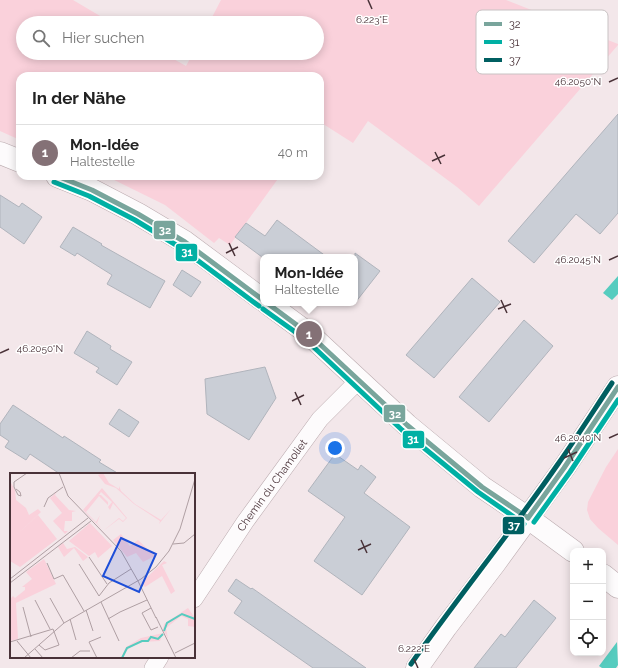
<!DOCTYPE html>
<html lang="de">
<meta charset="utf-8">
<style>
body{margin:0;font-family:Raleway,sans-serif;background:#f2f2f2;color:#222}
.controls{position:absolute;right:12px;bottom:12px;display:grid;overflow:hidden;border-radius:8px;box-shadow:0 2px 10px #0003}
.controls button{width:36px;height:36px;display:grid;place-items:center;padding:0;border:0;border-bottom:1px solid #e0e0e0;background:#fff;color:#222;font:20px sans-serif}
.you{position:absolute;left:335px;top:448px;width:14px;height:14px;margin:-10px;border:3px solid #fff;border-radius:50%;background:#1a73e8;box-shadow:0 0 0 6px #1a73e833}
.badge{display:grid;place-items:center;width:26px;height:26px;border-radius:50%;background:#847176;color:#fff;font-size:13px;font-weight:700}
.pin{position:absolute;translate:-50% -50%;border:2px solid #fff;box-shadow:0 1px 4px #0006}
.popup{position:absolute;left:260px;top:254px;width:98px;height:52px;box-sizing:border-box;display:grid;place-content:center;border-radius:8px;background:#fff;filter:drop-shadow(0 1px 3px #0005);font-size:13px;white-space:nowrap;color:#767676}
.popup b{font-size:15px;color:#222}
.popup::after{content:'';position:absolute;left:50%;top:100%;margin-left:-8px;border:8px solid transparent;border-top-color:#fff}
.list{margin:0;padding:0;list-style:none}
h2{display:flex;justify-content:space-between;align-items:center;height:52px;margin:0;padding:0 16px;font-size:17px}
h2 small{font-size:13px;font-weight:400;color:#767676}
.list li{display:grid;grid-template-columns:26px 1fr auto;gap:12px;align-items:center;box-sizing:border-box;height:56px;padding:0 16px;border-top:1px solid #e0e0e0}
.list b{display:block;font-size:15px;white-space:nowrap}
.list p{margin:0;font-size:13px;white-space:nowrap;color:#767676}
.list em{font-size:13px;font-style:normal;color:#767676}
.icon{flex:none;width:22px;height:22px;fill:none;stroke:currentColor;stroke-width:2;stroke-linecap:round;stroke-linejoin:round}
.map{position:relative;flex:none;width:618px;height:668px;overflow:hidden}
.search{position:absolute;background:#fff;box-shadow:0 2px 10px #0003;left:16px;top:16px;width:308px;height:44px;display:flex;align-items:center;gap:10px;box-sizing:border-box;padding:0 14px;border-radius:22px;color:#767676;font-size:15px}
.panel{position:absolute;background:#fff;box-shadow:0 2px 10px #0003;left:16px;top:72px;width:308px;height:108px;border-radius:12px}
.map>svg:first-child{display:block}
.green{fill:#fad1db}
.water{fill:#56ccbf}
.building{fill:#caced6;stroke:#b0b4bc}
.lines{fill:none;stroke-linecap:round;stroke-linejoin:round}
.street-casing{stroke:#bbabaf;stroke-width:18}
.secondary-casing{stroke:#bbabaf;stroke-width:23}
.street{stroke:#fdfbfc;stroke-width:17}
.secondary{stroke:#fdfbfc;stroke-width:22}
.bus-1-casing{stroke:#fff;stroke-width:8}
.bus-2-casing{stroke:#fff;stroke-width:8}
.bus-3-casing{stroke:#fff;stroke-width:8}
.bus-1{stroke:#79a59c;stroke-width:5}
.bus-2{stroke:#00b0a4;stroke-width:5}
.bus-3{stroke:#005f61;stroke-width:5}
.ticks{fill:none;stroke:#493238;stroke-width:1.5}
.labels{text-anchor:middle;stroke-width:3;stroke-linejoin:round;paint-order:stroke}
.street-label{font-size:11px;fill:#493238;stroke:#fff}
.inset-river{fill:none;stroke:#56ccbf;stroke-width:2}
.inset-road{fill:none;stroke:#af9fa3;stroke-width:1}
.view{fill:#1d4ed8;fill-opacity:0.15;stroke:#1d4ed8;stroke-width:2}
.inset-edge{fill:none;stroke:#493238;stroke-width:2}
.key{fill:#fff;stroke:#c8c2c3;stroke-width:1}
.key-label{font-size:11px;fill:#493238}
.ticks-label{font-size:10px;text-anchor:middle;fill:#493238;stroke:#fff;stroke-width:3;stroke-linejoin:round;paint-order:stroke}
.line-badge{stroke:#fff;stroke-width:1.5}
.badge-label{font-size:11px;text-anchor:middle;font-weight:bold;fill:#fff}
</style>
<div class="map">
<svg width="618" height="668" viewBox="0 0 618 668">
<rect width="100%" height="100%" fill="#f3e7ea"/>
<path class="green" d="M0,0H73L112,23H23V53H163L186,66L193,53H317V23H209L221,0H506L618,44V45L479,206L457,187L368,121L353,143L320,122V76H20V140L0,131Z
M106,176H280L230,245L219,238L214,243L165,205Z
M618,449V545L598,528L590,519L587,510L588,502L606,467Z"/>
<path class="water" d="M618,276V294L612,300L603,293Z
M617,642L618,665L616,668H602L599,666Z"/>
<path class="building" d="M618,114V213L600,234L576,214L534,263L508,241Z
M0,195L19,207L22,203L42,217L24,244L0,227Z
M277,220L327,257H262L235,237L246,223L265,236Z
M73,227L102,244L101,245L165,281L150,308L107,284L112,275L77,253L75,256L60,247Z
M355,253L380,271L355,303Z
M182,270L201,282L191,297L173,285Z
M472,278L500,302L434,378L406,355Z
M524,320L553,346L489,422L459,397Z
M87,331L111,346L110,349L132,362L117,385L96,372L99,368L74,353Z
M265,367L276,398L249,440L207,414L205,379Z
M13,405L63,438L64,436L101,460L99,462L119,474H60L30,454L26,460L5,447L9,441L0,435V424Z
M119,409L139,422L129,437L109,424Z
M335,454L358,470L361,465L376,477L364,493L410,527L362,595L314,561L345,517L308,491Z
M236,579L251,589L252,588L366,668H313L234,613L242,601L228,591Z
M534,600L556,618L516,668H474L501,634L505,637Z"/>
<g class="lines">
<g class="street-casing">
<g id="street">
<path id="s1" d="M194,599L245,522L320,419L359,380"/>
<path d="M153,668L160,657"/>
</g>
</g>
<g class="secondary-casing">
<path id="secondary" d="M0,153L20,161
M57,176L92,190L138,214L185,242L263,300
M267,303L309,334L407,425L482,487L528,518L573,551
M603,575L618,587
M417,668L446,627L495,563L564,468L618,387"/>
</g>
<use href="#street" class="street"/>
<use href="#secondary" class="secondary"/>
<g class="bus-1-casing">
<path id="bus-1" d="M57,176L92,190L138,214L185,242L263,300
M267,303L309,334L407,425L482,487L528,518
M528,518L564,468L618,387"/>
</g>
<g class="bus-2-casing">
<path id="bus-2" d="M54,182L89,196L135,220L181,248L259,306
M263,309L305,339L402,430L478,492L524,524
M534,522L570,472L618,400"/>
</g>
<g class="bus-3-casing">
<path id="bus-3" d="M411,664C459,596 511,532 558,464C577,437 594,410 612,383"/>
</g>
<use href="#bus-1" class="bus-1"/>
<use href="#bus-2" class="bus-2"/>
<use href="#bus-3" class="bus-3"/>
</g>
<path class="ticks" d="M368,0L372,9M609,82L618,78M435,152L441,164M432,161L445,155M229,243L235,256M226,253L238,247M609,260L618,256M501,300L507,313M498,309L511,304M0,353L9,349M295,392L301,405M292,401L304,395M609,438L618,434M568,449L573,461M564,458L577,452M361,540L367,553M358,550L371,544M414,659L418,668"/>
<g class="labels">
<g class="street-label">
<text dy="4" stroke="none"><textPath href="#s1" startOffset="138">Chemin du Chamoliet</textPath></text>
</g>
</g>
<g transform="translate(10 473)">
<rect width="185" height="185" fill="#f3e7ea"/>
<path d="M93,0L99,10L109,16V13L111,18L125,31L151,47L161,36L149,51L150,48L124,31L106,15L95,11L88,2ZM0,8L5,17L6,27L16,35L19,42L28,36L31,39L2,66L28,42L47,66L10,94L0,88ZM92,15L117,45L113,49L109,46L93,58L109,45L113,48L116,45L103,30L100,37L98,34L102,29L91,19L89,22H91L98,29V32L89,23L76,39L86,49L90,42L87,50L92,56L73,37ZM47,19L45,22L59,37L66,38L62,39V48H55L54,58H58L55,61L43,48L52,40L40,25ZM80,50L102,73L88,85L85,79L79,83L59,68ZM111,61L120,73L128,67L145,83L133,89L126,80L117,84L103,67ZM53,70L57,76L65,74L78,84L73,88L64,75L54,84L48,74ZM34,86L46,111L6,130L8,166L0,168V126L3,123L5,125L15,117V114H12L22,106L16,99ZM154,88L157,90L152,92L165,118L161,121L152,103L135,114L131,110ZM178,135L185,145V154L178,153V146L171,143L156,155L158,166L153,156L154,151ZM153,160L150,168L131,169L118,176L111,185L116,174L131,165Z" fill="#fad1db"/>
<path class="inset-river" d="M154,158L157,150L172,141L185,146M112,185L117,175L132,168H138L141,164L148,166L153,161"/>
<path class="inset-road" d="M49,0L58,23L111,78L128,108M6,16L10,19L11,23L8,22L4,14V9L17,0M34,34L38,25L53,14M163,71L174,70L185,61M79,84L97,111M37,90L44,106L53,102L74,138M69,91L89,123L99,110L121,96M0,106L78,45M128,108L146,145M0,110L81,48M40,125L54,150M25,127L40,156M91,129L109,168M13,134L21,164M141,135L132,140L141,157L148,154M76,137L83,158M146,144L166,185M60,146L66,167M98,146L110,139L137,127M7,168L21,185M0,169L43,156L49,172L35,177L29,172M25,176L33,185M165,180L185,170M14,185L54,150L131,106L146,94L159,78L170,56L185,6M61,185L70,178H80M87,185L79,169L91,164"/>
<path class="view" d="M111,65L146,81L129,119L93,103Z"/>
<rect width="185" height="185" class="inset-edge"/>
</g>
<rect x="476" y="10" width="132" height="64" rx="6" class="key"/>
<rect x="484" y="22" width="18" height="4" fill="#79a59c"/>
<rect x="484" y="40" width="18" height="4" fill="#00b0a4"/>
<rect x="484" y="58" width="18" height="4" fill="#005f61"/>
<g class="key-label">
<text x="509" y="28">32</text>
<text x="509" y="46">31</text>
<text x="509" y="64">37</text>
</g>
<g class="ticks-label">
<text x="372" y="23">6.223°E</text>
<text x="578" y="85">46.2050°N</text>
<text x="578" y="263">46.2045°N</text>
<text x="40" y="352">46.2050°N</text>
<text x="578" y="441">46.2040°N</text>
<text x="414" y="652">6.222°E</text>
</g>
<g class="line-badge">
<rect x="153" y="220" width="23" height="20" rx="4" fill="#79a59c"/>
<rect x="175" y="243" width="23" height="19" rx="4" fill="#00b0a4"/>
<rect x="383" y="404" width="23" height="19" rx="4" fill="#79a59c"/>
<rect x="402" y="430" width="23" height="19" rx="4" fill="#00b0a4"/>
<rect x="502" y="516" width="23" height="19" rx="4" fill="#005f61"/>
</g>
<g class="badge-label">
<text x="165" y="234">32</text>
<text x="187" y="256">31</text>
<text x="395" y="418">32</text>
<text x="413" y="443">31</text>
<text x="514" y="529">37</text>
</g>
</svg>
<div class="controls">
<button>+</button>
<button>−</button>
<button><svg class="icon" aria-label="locate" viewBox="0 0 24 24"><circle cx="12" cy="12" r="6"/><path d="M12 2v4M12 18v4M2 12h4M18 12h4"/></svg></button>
</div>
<div class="you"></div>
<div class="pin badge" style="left:309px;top:334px">1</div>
<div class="popup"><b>Mon-Idée</b>Haltestelle</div>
<div class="search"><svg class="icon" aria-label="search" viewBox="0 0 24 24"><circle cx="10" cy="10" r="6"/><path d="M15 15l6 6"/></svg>Hier suchen</div>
<section class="panel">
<h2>In der Nähe<small></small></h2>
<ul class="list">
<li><span class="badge">1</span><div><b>Mon-Idée</b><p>Haltestelle</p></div><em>40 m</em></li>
</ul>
</section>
</div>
